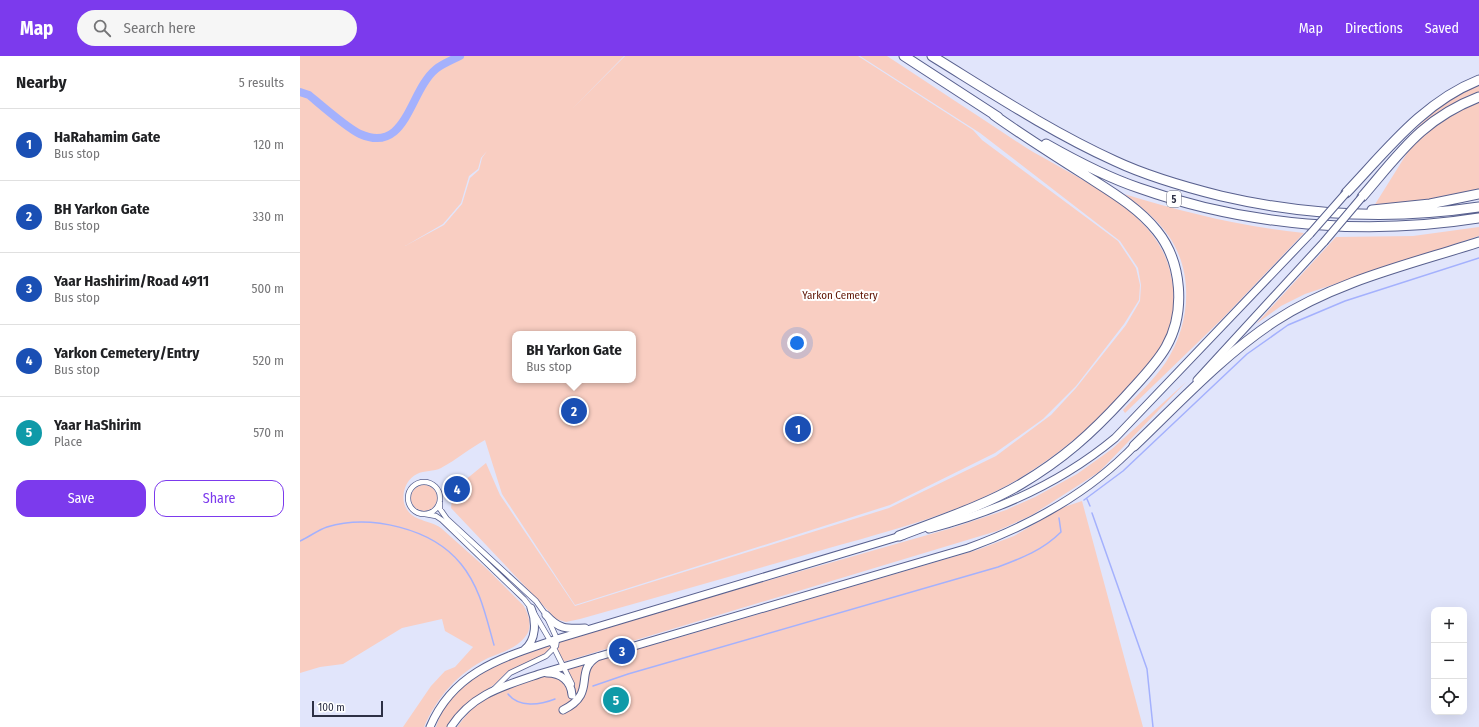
<!DOCTYPE html>
<meta charset="utf-8">
<style>
body{margin:0;font-family:"Fira Sans Condensed",sans-serif;background:#f6f6f6;color:#202124}
.controls{position:absolute;right:12px;bottom:12px;display:grid;overflow:hidden;border-radius:8px;box-shadow:0 4px 16px #0002}
.controls button{width:36px;height:36px;display:grid;place-items:center;padding:0;border:0;border-bottom:1px solid #e0e0e0;background:#fff;color:#202124;font:20px sans-serif}
.scale{position:absolute;left:12px;bottom:10px;width:71px;box-sizing:border-box;padding-left:4px;border:2px solid #2d3045;border-top:0;font-size:11px;line-height:14px;white-space:nowrap;color:#2d3045;-webkit-text-stroke:3px #fff;paint-order:stroke}
.you{position:absolute;left:497px;top:287px;width:14px;height:14px;margin:-10px;border:3px solid #fff;border-radius:50%;background:#1a73e8;box-shadow:0 0 0 6px #1a73e833}
.badge{display:grid;place-items:center;width:26px;height:26px;border-radius:50%;background:#7c3aed;color:#fff;font-size:13px;font-weight:700}
.pin{position:absolute;translate:-50% -50%;border:2px solid #fff;box-shadow:0 1px 4px #0006}
.popup{position:absolute;left:212px;top:275px;width:124px;height:52px;box-sizing:border-box;display:grid;place-content:center;border-radius:8px;background:#fff;filter:drop-shadow(0 1px 3px #0005);font-size:13px;white-space:nowrap;color:#757577}
.popup b{font-size:15px;color:#202124}
.popup::after{content:'';position:absolute;left:50%;top:100%;margin-left:-8px;border:8px solid transparent;border-top-color:#fff}
.list{margin:0;padding:0;list-style:none}
h2{display:flex;justify-content:space-between;align-items:center;height:52px;margin:0;padding:0 16px;font-size:17px}
h2 small{font-size:13px;font-weight:400;color:#757577}
.list li{display:grid;grid-template-columns:26px 1fr auto;gap:12px;align-items:center;box-sizing:border-box;height:72px;padding:0 16px;border-top:1px solid #e0e0e0}
.list b{display:block;font-size:15px;white-space:nowrap}
.list p{margin:0;font-size:13px;white-space:nowrap;color:#757577}
.list em{font-size:13px;font-style:normal;color:#757577}
.actions{display:flex;gap:8px;padding:12px 16px}
.actions a{flex:1;padding:9px 0;border:1px solid #7c3aed;border-radius:12px;text-align:center;font-size:14px;color:#7c3aed}
.actions .main{background:#7c3aed;color:#fff}
.icon{flex:none;width:22px;height:22px;fill:none;stroke:currentColor;stroke-width:2;stroke-linecap:round;stroke-linejoin:round}
.map{position:relative;flex:none;width:1179px;height:671px;overflow:hidden}
header{display:flex;align-items:center;gap:24px;box-sizing:border-box;height:56px;padding:0 20px;background:#7c3aed;color:#fff}
header strong{font-size:19px}
nav{display:flex;gap:22px;margin-inline-start:auto;font-size:14px}
.search{width:280px;height:36px;background:#f6f6f6;display:flex;align-items:center;gap:10px;box-sizing:border-box;padding:0 14px;border-radius:22px;color:#757577;font-size:15px}
main{display:flex}
aside{flex:1;background:#fff}
.map>svg:first-child{display:block}
.green{fill:#f9cec2;fill-rule:evenodd}
.lines{fill:none;stroke-linecap:round;stroke-linejoin:round}
.stream{stroke:#a4b1fd;stroke-width:1.5}
.river{stroke:#a4b1fd;stroke-width:8}
.minor-casing{stroke:#59618f;stroke-width:6}
.secondary-casing{stroke:#59618f;stroke-width:9}
.motorway-casing{stroke:#59618f;stroke-width:11}
.minor{stroke:#fff;stroke-width:4.5}
.secondary{stroke:#fff;stroke-width:7}
.motorway{stroke:#fff;stroke-width:9}
.secondary-bridge-casing{stroke:#59618f;stroke-width:9;stroke-linecap:butt}
.secondary-bridge{stroke:#fff;stroke-width:7}
.labels{text-anchor:middle;stroke-width:4;stroke-linejoin:round;paint-order:stroke}
.shield{fill:#fff;stroke:#6c6e7d;stroke-width:1}
.shield-label{font-size:10px;font-weight:bold;fill:#2d3045}
.park-label{font-size:11px;fill:#5d1200;stroke:#fff}
</style>
<header>
<strong>Map</strong>
<div class="search"><svg class="icon" aria-label="search" viewBox="0 0 24 24"><circle cx="10" cy="10" r="6"/><path d="M15 15l6 6"/></svg>Search here</div>
<nav><a>Map</a><a>Directions</a><a>Saved</a></nav>
</header>
<main>
<aside>
<h2>Nearby<small>5 results</small></h2>
<ul class="list">
<li><span class="badge" style="background:#1a4fb4">1</span><div><b>HaRahamim Gate</b><p>Bus stop</p></div><em>120 m</em></li>
<li><span class="badge" style="background:#1a4fb4">2</span><div><b>BH Yarkon Gate</b><p>Bus stop</p></div><em>330 m</em></li>
<li><span class="badge" style="background:#1a4fb4">3</span><div><b>Yaar Hashirim/Road 4911</b><p>Bus stop</p></div><em>500 m</em></li>
<li><span class="badge" style="background:#1a4fb4">4</span><div><b>Yarkon Cemetery/Entry</b><p>Bus stop</p></div><em>520 m</em></li>
<li><span class="badge" style="background:#0f9aa8">5</span><div><b>Yaar HaShirim</b><p>Place</p></div><em>570 m</em></li>
</ul>
<div class="actions"><a class="main">Save</a><a>Share</a></div>
</aside>
<div class="map">
<svg width="1179" height="671" viewBox="0 0 1179 671">
<rect width="100%" height="100%" fill="#e1e5fb"/>
<path class="green" d="M0,0H324L272,53L325,0H558L673,74L682,84L818,185L836,212L840,229L839,244L824,268L776,330L743,363L695,397L590,449L275,549L202,438L185,384C170,392 156,404 141,412C134,416 124,414 117,418C104,424 99,444 108,455C115,465 132,465 141,472L187,513L223,549C229,558 233,572 225,581C217,592 200,597 188,602C158,617 137,641 124,671H103L131,630L145,615L155,611L173,591L145,575L142,563L102,572L43,608L20,611L0,617ZM187,95L182,102L179,114L170,122L162,148L144,169L105,190L143,168L161,147L169,120L178,113L181,102ZM215,278H333V324H215Z
M560,0H587C633,30 679,61 725,91C767,117 832,144 858,187C873,210 878,245 870,272C864,291 849,307 836,322C802,362 766,394 720,422C666,455 590,475 529,492C446,516 363,540 280,563L266,566L256,563L151,452L153,434L186,407L200,439L275,550L589,452L696,400L751,359L776,332L826,269L840,245L841,229L838,212L820,185L680,77Z
M1179,28V37L1138,57L1118,72L1100,89C1127,61 1143,45 1179,28Z
M1179,45V133L1129,143L1074,150L1114,86L1152,58Z
M824,138C883,156 942,171 1004,177L922,263L825,357L823,354C837,339 854,324 866,306C890,269 895,217 868,179C856,162 840,150 824,138Z
M1179,171V180L1005,238L981,250L956,268L1036,181L1113,180Z
M886,326L799,416L732,459L697,475L263,606L257,593L260,584L652,472L706,454L735,441L777,418L812,393Z
M111 442a13 13 0 1 1 26 0a13 13 0 1 1-26 0Z
M782,445L843,671H157L168,657L182,644L205,633L310,599L360,587L677,494L714,480L764,451Z
M249,588L252,592L240,602L207,616L195,628L162,652L147,671H136C152,621 205,604 249,588Z"/>
<g class="lines">
<path class="stream" d="M787,443L790,450
M784,444L823,415L947,298L988,269L1045,245L1179,202
M792,457L847,613L853,671
M0,485C9,481 18,474 27,471C70,458 132,472 161,508C180,531 186,561 194,589
M293,630L328,618L698,511C722,502 743,494 761,476L759,462
M208,638C219,652 240,649 255,643"/>
<path class="river" d="M0,36L9,39C21,49 47,72 60,78C107,99 109,35 136,13C142,8 152,4 160,0"/>
<g class="minor-casing">
<path id="minor" d="M108 442a16 16 0 1 1 32 0a16 16 0 1 1-32 0Z
M140,446V453L147,463L236,545L246,559L257,583L256,590L246,600L210,617L193,634
M125,458L136,460L142,464L224,543L231,552L251,586L272,628"/>
</g>
<g class="secondary-casing">
<path id="secondary" d="M897,324L1024,186
M629,473C698,455 761,427 815,382L1010,178
M246,559C259,573 265,573 285,572
M224,594C237,584 236,565 231,552
M247,617C261,617 271,625 272,639
M263,654C298,637 273,616 297,601
M130,671C154,614 205,601 257,583L604,479
M151,671C172,638 204,630 239,618L668,492C731,469 791,436 837,387"/>
</g>
<g class="motorway-casing">
<path id="motorway" d="M604,0L698,61
M632,0C692,37 751,76 815,105C849,121 885,131 921,140C1007,160 1092,164 1179,151
M746,88C776,105 806,121 839,132C946,170 1067,180 1179,162
M1046,137C1086,95 1123,46 1179,24
M1062,141C1100,97 1122,63 1179,41
M1072,154L1130,148L1179,138
M834,390C879,347 923,299 975,265C1036,225 1111,208 1179,186
M599,480C638,465 686,449 721,428C763,403 791,378 824,342C839,325 855,310 866,291C886,256 882,206 857,175C837,150 808,134 782,117C752,98 722,79 694,59"/>
</g>
<use href="#minor" class="minor"/>
<use href="#secondary" class="secondary"/>
<use href="#motorway" class="motorway"/>
<g class="secondary-bridge-casing">
<path id="secondary-bridge" d="M1010,178L1046,137
M1024,186L1062,141"/>
</g>
<use href="#secondary-bridge" class="secondary-bridge"/>
</g>
<g class="labels">
<rect class="shield" x="867" y="135" width="14" height="16" rx="3"/>
<g class="shield-label">
<text x="874" y="147">5</text>
</g>
<g class="park-label">
<text x="540" y="243">Yarkon Cemetery</text>
</g>
</g>
</svg>
<div class="controls">
<button>+</button>
<button>−</button>
<button><svg class="icon" aria-label="locate" viewBox="0 0 24 24"><circle cx="12" cy="12" r="6"/><path d="M12 2v4M12 18v4M2 12h4M18 12h4"/></svg></button>
</div>
<div class="scale">100 m</div>
<div class="you"></div>
<div class="pin badge" style="left:498px;top:373px;background:#1a4fb4">1</div>
<div class="pin badge" style="left:274px;top:355px;background:#1a4fb4">2</div>
<div class="popup"><b>BH Yarkon Gate</b>Bus stop</div>
<div class="pin badge" style="left:322px;top:595px;background:#1a4fb4">3</div>
<div class="pin badge" style="left:157px;top:433px;background:#1a4fb4">4</div>
<div class="pin badge" style="left:316px;top:644px;background:#0f9aa8">5</div>
</div>
</main>
